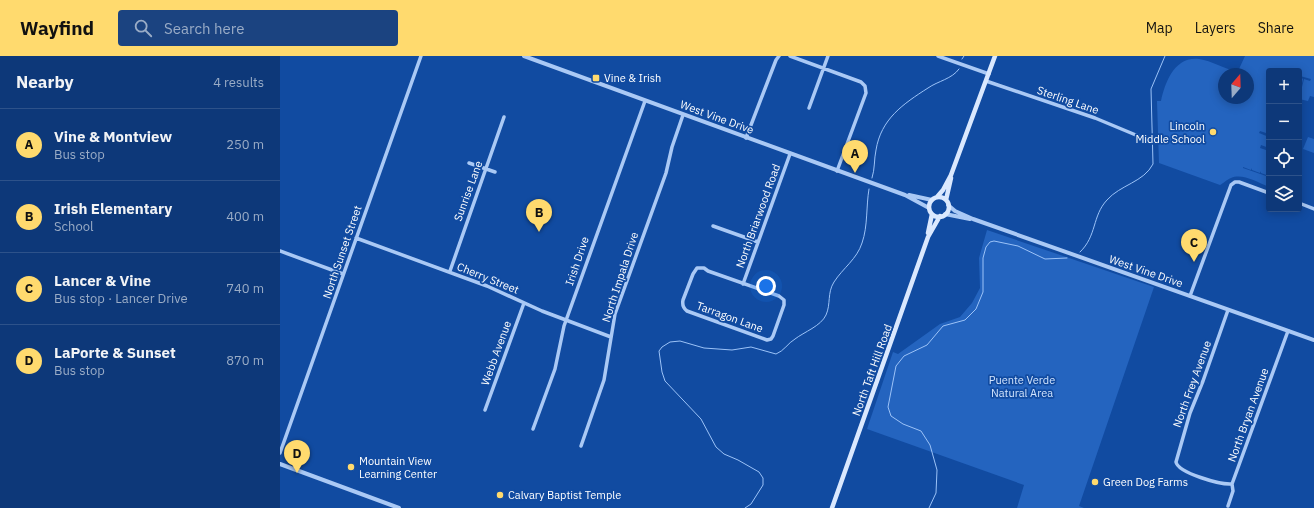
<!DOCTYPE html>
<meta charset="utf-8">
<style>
body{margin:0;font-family:"IBM Plex Sans",sans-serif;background:#1b4380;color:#f1f3f6}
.controls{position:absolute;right:12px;top:12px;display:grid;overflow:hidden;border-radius:4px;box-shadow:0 2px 10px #0003}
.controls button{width:36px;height:36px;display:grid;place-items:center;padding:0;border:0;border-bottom:1px solid #2d528a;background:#0d3879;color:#f1f3f6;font:20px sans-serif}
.compass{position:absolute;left:938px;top:12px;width:36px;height:36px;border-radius:50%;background:#0d3879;box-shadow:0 2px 10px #0003;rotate:19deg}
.you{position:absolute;left:486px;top:230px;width:14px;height:14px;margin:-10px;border:3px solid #fff;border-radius:50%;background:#1a73e8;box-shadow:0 0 0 6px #1a73e833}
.badge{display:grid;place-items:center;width:26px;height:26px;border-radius:50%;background:#ffda6e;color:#111;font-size:13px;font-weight:700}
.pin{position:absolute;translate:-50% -33px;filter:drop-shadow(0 1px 2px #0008)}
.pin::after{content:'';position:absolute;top:21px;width:14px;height:12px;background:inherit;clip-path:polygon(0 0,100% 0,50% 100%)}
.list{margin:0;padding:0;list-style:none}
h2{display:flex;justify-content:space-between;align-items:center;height:52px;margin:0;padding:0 16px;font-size:17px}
h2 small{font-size:13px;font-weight:400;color:#9aacc6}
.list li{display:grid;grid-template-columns:26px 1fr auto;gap:12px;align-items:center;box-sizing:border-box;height:72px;padding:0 16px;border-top:1px solid #2d528a}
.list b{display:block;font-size:15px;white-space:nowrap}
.list p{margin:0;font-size:13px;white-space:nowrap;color:#9aacc6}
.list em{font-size:13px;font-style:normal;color:#9aacc6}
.icon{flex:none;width:22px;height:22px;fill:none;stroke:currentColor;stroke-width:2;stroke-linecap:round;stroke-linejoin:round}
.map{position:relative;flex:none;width:1034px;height:452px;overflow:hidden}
header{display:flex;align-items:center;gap:24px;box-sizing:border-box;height:56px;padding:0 20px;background:#ffda6e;color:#111}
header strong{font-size:19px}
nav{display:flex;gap:22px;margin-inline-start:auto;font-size:14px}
.search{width:280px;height:36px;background:#1b4380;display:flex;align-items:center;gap:10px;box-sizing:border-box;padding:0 14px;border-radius:4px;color:#9aacc6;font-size:15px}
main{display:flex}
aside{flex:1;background:#0d3879}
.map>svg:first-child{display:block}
.green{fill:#2464bf;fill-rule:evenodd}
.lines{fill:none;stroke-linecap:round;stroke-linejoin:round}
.stream{stroke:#9cc3f8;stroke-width:1}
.minor{stroke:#aac9f5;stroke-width:3.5}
.tertiary{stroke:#aac9f5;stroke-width:4}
.secondary{stroke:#dae8fe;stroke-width:4.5}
.poi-dot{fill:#ffda6e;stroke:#114ba1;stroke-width:1.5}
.labels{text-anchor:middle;stroke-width:3.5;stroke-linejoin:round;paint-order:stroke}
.poi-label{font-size:11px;fill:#fff;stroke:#114ba1;text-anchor:start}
.street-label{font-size:11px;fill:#fff;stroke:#114ba1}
.park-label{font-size:11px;fill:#d3e5fe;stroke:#114ba1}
</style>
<header>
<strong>Wayfind</strong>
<div class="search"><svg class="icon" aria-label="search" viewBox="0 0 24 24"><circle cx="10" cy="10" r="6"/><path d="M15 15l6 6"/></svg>Search here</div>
<nav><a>Map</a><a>Layers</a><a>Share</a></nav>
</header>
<main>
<aside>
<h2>Nearby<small>4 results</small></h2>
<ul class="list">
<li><span class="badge">A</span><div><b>Vine &amp; Montview</b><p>Bus stop</p></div><em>250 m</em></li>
<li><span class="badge">B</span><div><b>Irish Elementary</b><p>School</p></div><em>400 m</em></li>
<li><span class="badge">C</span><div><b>Lancer &amp; Vine</b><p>Bus stop · Lancer Drive</p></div><em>740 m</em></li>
<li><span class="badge">D</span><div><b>LaPorte &amp; Sunset</b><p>Bus stop</p></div><em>870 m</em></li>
</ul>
</aside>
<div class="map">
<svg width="1034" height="452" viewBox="0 0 1034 452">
<rect width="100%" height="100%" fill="#114ba1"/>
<path class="green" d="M965,0H1034V41L1030,40L1028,45L1019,43L1024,23L1030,25L1031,23L1020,20V21L1023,23L1019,40V15H989V78L980,75L979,77L989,81V92L981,89L980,92L989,95V120L981,117V115L980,117L972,114V112L971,114L963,111V112L989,121L987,130C977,126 962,117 951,122C946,124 944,127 940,129L879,107L877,45H881C885,26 895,0 919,3C932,5 943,12 955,15L959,13ZM944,18H968V42H944Z
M1028,81L1034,83V97L1023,93Z
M707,174L874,231L799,450L804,452H737L744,429L587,373L613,296L618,298L660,268L680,261L692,247L700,232L699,202Z"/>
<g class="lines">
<path class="stream" d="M682,3L684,0
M592,122C595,113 594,103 596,94C601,63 623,48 648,32C658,25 672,23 679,13
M800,196C817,180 812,160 827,144C840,129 864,126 873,108L871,33L885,0
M465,452L471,448L483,429V422L479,416L458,404L444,398L436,391L421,363L385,325L382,316L379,295L382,291L390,286L400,285L424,292L452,294L471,291L496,298C504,295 508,287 515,283C524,276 541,270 546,259C551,248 547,237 554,226C563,212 577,203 582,187C588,170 586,150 589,133
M649,452L656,437L657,414L650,389L641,375L623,368L611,360L608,351L616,310L624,300L647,289L663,270L685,264L696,253L703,236V202L706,191L710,186L714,185L738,190L765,203L787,202"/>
<path class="minor" d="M510,0L581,26L585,30L586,37L557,115
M658,0L709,18
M706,25L815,62L863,82
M529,52L548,0
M466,82L496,4L499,0
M189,107L215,116
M1019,147L1034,153
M433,170L478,186
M76,182L207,230L262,255L331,281
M0,195L63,218
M417,212H424L428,215L499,240L504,244V249L493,280L491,283L487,284L407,255C403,252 402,249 403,244L413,218Z
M170,215L224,61
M463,228L510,98
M910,240L951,129L955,126H959L989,137
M948,254L923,325L910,357L896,406C898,417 941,429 952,428
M205,354L244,247
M253,373L275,313L284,270L365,45
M301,390L324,324L335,258L386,117L392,91L403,59
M0,397L141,0
M948,450L953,435L952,428L1008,275"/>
<path class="tertiary" d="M244,0L625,139L649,152
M629,139L652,144
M668,149L675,155L693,163L1034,284
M665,158L690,163
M0,408L119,452"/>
<path class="secondary" d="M657,141L663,134L671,119L715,0
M649 151a10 10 0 1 1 20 0a10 10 0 1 1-20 0Z
M666,144L671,122
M648,177L652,158
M552,452L648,181L660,160"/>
</g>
<g class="poi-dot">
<rect x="312" y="18" width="8" height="8" rx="2"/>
<circle cx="933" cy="76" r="4"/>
<circle cx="71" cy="411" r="4"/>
<circle cx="815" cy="426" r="4"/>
<circle cx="220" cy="439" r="4"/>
</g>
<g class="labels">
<g class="poi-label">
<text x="324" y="26">Vine &amp; Irish</text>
<text x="925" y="74" text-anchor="end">Lincoln<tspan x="925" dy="13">Middle School</tspan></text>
<text x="79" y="409">Mountain View<tspan x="79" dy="13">Learning Center</tspan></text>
<text x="823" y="430">Green Dog Farms</text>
<text x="228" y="443">Calvary Baptist Temple</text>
</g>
<g class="street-label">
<text transform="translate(788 44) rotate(19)" y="4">Sterling Lane</text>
<text transform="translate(437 61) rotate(20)" y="4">West Vine Drive</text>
<text transform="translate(188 135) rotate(-70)" y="4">Sunrise Lane</text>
<text transform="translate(478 160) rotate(-70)" y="4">North Briarwood Road</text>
<text transform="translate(62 196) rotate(-71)" y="4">North Sunset Street</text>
<text transform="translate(297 205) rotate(-71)" y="4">Irish Drive</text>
<text transform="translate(866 215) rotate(19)" y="4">West Vine Drive</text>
<text transform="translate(340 221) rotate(-72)" y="4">North Impala Drive</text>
<text transform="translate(208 222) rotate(22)" y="4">Cherry Street</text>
<text transform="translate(450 261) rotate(20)" y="4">Tarragon Lane</text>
<text transform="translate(216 297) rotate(-70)" y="4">Webb Avenue</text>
<text transform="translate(592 314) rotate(-70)" y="4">North Taft Hill Road</text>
<text transform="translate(912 328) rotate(-70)" y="4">North Frey Avenue</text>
<text transform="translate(968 359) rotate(-70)" y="4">North Bryan Avenue</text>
</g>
<g class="park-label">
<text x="742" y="328">Puente Verde<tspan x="742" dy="13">Natural Area</tspan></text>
</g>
</g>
</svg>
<div class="controls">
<button>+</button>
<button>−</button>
<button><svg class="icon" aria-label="locate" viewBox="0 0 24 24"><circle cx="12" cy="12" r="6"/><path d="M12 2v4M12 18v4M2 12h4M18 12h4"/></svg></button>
<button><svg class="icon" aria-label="layers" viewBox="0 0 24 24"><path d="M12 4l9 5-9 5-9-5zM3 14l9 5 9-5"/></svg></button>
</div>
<svg class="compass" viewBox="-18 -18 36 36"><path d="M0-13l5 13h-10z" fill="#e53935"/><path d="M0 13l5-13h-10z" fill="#9aacc6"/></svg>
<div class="you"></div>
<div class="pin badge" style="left:575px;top:117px">A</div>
<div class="pin badge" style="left:259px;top:176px">B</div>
<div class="pin badge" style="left:914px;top:206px">C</div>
<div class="pin badge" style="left:17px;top:417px">D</div>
</div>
</main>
